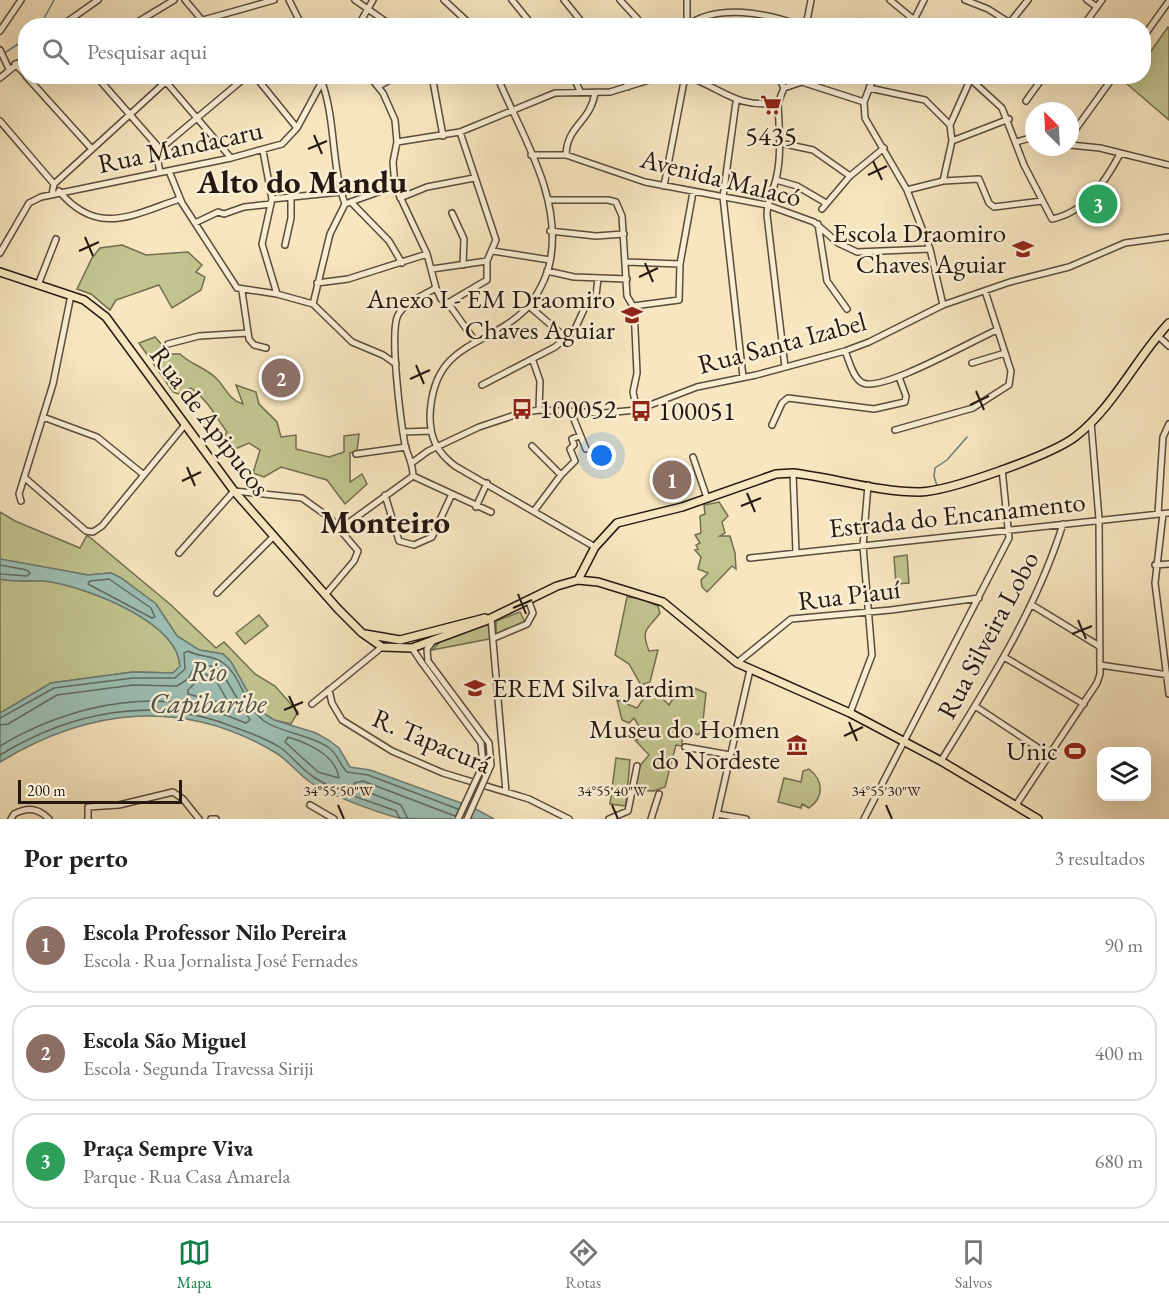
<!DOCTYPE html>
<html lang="pt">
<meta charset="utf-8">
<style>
body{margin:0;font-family:"EB Garamond",serif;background:#f6f6f6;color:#222}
.controls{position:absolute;right:18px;bottom:18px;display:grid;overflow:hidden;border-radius:12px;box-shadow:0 6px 24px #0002}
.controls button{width:54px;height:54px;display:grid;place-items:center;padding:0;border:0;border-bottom:2px solid #e0e0e0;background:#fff;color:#222;font:30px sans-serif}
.compass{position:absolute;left:1025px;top:102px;width:54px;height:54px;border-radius:50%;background:#fff;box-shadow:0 6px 24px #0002;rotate:336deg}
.scale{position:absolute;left:18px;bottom:15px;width:164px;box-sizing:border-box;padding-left:6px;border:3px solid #241811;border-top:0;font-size:16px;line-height:21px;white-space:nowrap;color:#241811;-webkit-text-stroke:4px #faefd5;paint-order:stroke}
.you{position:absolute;left:602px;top:456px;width:21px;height:21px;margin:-15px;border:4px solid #fff;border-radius:50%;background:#1a73e8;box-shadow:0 0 0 9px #1a73e833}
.badge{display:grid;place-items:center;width:39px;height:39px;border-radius:50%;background:#0b8043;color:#fff;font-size:20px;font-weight:700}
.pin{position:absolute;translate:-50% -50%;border:3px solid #fff;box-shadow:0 2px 6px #0006}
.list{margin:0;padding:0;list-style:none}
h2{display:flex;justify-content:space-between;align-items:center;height:78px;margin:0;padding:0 24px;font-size:26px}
h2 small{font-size:20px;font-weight:400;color:#767676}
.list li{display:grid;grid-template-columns:39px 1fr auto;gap:18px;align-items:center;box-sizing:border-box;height:96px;margin:0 12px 12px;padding:0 12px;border:2px solid #e0e0e0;border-radius:24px}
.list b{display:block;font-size:22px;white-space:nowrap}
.list p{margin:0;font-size:20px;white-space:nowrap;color:#767676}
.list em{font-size:20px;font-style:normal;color:#767676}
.icon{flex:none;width:33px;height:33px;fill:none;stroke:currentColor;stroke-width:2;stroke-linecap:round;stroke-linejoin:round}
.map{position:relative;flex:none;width:1169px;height:819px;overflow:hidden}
.search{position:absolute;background:#fff;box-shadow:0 6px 24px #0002;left:18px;right:18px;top:18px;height:66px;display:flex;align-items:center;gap:15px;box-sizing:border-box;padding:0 21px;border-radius:24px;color:#767676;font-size:22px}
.sheet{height:402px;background:#fff}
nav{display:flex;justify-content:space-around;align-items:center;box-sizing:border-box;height:84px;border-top:2px solid #e0e0e0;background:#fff;font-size:16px;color:#767676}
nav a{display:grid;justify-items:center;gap:3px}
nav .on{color:#0b8043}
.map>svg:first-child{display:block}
.green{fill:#c1c48f;stroke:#726e50;stroke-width:1.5}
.water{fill:#9dbfb4;stroke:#6d7c73;stroke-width:1.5}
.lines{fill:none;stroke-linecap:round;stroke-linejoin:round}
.shore{stroke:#606c62;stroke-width:1.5}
.stream{stroke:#6d7c73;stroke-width:1.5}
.minor-casing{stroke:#594c3c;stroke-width:8}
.major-casing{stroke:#241811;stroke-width:10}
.minor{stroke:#faefd5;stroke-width:5}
.major{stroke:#f7e6bf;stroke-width:7}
.minor-bridge-casing{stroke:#594c3c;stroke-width:8;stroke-linecap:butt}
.minor-bridge{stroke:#faefd5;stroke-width:5}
.ticks{fill:none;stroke:#241811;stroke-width:2}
.labels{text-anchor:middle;stroke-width:5;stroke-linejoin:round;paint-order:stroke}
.poi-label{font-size:27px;fill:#241811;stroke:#faefd5;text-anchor:end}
.street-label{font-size:27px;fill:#241811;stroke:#faefd5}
.water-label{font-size:28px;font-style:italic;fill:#4e524a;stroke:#faefd5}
.district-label{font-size:33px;font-weight:bold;fill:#241811;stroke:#faefd5}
.ticks-label{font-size:15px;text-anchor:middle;fill:#241811;stroke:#faefd5;stroke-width:5;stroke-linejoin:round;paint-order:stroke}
</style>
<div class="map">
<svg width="1169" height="819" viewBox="0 0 1169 819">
<rect width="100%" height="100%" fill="#f7e6bf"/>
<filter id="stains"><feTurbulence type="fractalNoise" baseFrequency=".00333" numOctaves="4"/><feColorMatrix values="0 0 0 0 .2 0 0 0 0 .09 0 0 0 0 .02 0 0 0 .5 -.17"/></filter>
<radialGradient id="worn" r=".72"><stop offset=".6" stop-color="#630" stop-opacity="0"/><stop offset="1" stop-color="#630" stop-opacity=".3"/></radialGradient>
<path class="green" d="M1168,27L1169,28V120L1127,84L1132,77L1144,76V61Z
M122,245L146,255L188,252L202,265L196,272L205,277L201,290L172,308L159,285L116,300L110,310L91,294L77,289L92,258L100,248Z
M155,337L170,354H180C190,364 206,368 216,378C226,388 229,400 243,404L236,385L256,392L259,404L277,422L281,437L296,435V449L329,457L344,452V436L359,434L357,451L350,453V482L362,474L367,484L345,504L327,480L281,467L264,477L253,473L260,450L249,443L235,449L224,436L227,432C213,413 210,403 191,388L178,394L173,392L139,343Z
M719,502L728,516L722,522L725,533L720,536H730L735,553L736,569L732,566L707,592L702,587L701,580L708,573L698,569L701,557L695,550L698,549L696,545L700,543L695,535L701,533L700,516L705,514L704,505Z
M0,512L15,521L80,548L87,535L171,605L216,648L224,642L255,674L275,686L298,712L291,724L274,720L266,715L249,694L231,662L223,654L199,650L177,636L156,604L121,578L111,573L88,575L0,559Z
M907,555L909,583L896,584L894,557Z
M0,579C17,583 34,579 51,582C88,588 179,622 180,667L173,673L133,672L51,683L0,713Z
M627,597L639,598L658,606L660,613C648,630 640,628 649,651L658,650L650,682L641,685L629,664L615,655Z
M520,612L526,624L496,635V621Z
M259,615L268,626L245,644L236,633Z
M484,624L489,626L491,636L489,639L432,650L443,639Z
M694,688L706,693L702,730L698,735L682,728V746L676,745L665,787L654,791L633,790L639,767L649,755L635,740L641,739L642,731L634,718L629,723L622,720L617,700L637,708L649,691H655L669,705L672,700L684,693L692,697Z
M616,758L630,760L626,806L610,804Z
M809,769C824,781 824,797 809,808L802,804L801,808L778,802L784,778L801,782L803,771Z"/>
<path class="water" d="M0,559L88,575L111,573L121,578L156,604L177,636L199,650L223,654L231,662L249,694L266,715L274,720L316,733L330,741L339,748L350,767L370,770L472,807L494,819C471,819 419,819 399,818C378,813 327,794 310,782C298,774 288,760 276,753C184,697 89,708 0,762V713L51,683L133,672L173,673L180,666C178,622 88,588 51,582C34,579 17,583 0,579Z"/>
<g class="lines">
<path class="shore" d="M0,565L27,570L30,573L27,576L0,574
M109,579L151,608L155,617L152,618L88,584L90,581Z
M204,674L214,677L227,700L226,704L188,694V690Z
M0,718L54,688L133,678H175L185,669L184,653L188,651C198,657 213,655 222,662C242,676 244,706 264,721C282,733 308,734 328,747C338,754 339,764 347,772L368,775L458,809
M0,725L8,724L57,695L133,685L177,686L188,679L196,664L216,667L221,671L250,720L246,723C227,716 210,708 190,704C125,693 55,713 0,746
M288,737C310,744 335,755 339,778L318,772L285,742Z
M0,755C71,712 152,695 231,726C248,732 266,738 281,748C293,757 302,770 315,778C339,793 370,801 396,811L400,819
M408,819L401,805L355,787L354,783L363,781L455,816"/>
<path class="stream" d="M40,26L54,0
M6,52L26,39
M937,486L934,476L935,468L947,460L967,437"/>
<defs>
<path id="minor" d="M185,0L207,26
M289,0L302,26
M355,0L392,26
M444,0L472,26
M512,0L533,26
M564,0L585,26
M620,0L644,26
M890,0L913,19
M965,0L988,9L1010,23
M1087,0L1097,7
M203,20L274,0
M687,24V0
M1008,25L1028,0
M61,26L98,0
M131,26L174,0
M358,26L373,0
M686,26C718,3 767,13 801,26
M806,26L811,0
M911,26L924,0
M1083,26L1102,0
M0,31L21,0
M1144,36L1169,1
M0,50L9,69
M15,64L26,75
M26,76L91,148
M96,76L160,149L157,157L160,172
M161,76L231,158
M255,76L297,128
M369,76L383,93L395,120L397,142L393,162L395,186L427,254L436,288L441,299L448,303L475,341
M432,76L443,136
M497,76C521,135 563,196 550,262C547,277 536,299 525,310C485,349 433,341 430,416C430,439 437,452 455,466L595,547
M573,76L580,91
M624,76L628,87
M686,76C724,89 734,108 778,103L784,88L802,82L864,102
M778,76L784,88
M874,76L864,102L865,118L907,190L930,249L943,305
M967,76L1002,108L1024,165L1052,219C1086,212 1105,182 1120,154
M0,78L26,57
M322,82C336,122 331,165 345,204
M379,86L396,76
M869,88L925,100L950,125
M1026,101L1044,76
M736,102L723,197L743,377
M778,103C779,128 782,155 776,179C773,192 767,202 767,215L785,367
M0,121L54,184
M1070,137L1114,76
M952,141L1009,119
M397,142L460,132L555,93L610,92L662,76
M1016,142L1034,137
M780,143L813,150L850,176
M1070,145L1100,148L1169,165
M160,149L247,76
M263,151L272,199L262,244L277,294
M531,155H566L645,182L767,205L814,222L838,243L857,252L930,249
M566,155C567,125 590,123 595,93
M169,171L182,203L237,288L277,294L313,304L352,342L383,355L396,364
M776,180L797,186L826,203
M943,181L952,141L950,125L971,78
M664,186L685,76
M907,190L943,181L979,179L989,203L994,207L1042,201
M59,191C98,238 134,214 180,199
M52,194L54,184L172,76
M400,198L427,187L474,178
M272,199L341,192
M550,200H608L616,202L622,216L627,296L634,308L637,373L633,392L637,410
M351,202L389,241L402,263
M822,209L850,176L884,148
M452,213L464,239L463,265
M195,223L218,212L224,214L244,207L271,204
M818,224L827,281L847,309
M550,231L596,236L624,234
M285,245L291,218V197
M493,251L550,260
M0,253L29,203L41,197L231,158L282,144L297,128L325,76
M626,262L680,264
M432,269L487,261
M547,271L574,277L627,279
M317,283L348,279L427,254
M38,285L56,239
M242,291L249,339L254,345L266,348
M448,303L487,280V261L496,240L460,132
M313,304L330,234L345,204L395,186
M529,306L566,338
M633,306L679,300L680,264L693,192
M1158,336L1169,346
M168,344L199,336L248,333
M845,351C849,360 853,379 863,383C883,392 973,340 997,330
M533,361L540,381L539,410
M972,363L1005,353
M482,385L555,347L574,331L586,305L596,295L598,279
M571,412L586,449
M43,417L97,437L144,475
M772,425L782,403L788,398L874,409L905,402L906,396L899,377
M895,430L973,408L1009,385L1011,371L985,291
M403,432L431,431
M532,446L561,475
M356,454L406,447
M693,457L707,498
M413,462L428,451L479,427L521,413L539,410L604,413L637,410L697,387L756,375L845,351L869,342L943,305L1010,282L1069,267L1125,243L1169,237
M793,473L796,552
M413,476C413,463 408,457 405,445C401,423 389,332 398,315C404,303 424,295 436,288
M413,476L491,512
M25,478L86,531L93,532L102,526L184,426
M385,495L399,541L414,545L432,537L452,494
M21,501L19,494L53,384L71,295
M476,507L487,483
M534,511L561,475L575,461L570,449L574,445L572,439L579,436
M1158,514L1163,437L1169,424
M1163,514L1155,583L1169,694
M340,529L413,476
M179,553L234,491L302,498L330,518L358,551L354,561L326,594
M750,558L1169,513
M1155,565L1169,564
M217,593L274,536
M1032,605L1099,646
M491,618L506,792
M494,638L527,624L533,613L528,599
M412,648L422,663
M1004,657L1084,704
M428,661L427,649L433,641
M737,663L791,619L891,610L979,598
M1100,665L1169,675
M329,690L332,703L342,720L392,751L443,773L529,799L569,819
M312,704L382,647
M975,706L1049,755
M850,713L872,655L863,546L868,485
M685,747L730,755
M941,761C988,685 1036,610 1063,524
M310,805L334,819
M1016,805L1097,683L1100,674L1099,519L1091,422
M717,814L746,819
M11,819L14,814C28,807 38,808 49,819
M88,819V807L119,805L173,792L183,799L199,819
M211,819H216
M609,819L628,811L637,766
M651,819L659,794
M716,819L750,670
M864,819L1009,538L1002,469"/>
<path id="major" d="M0,272L84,300L106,317L234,491L338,609L362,633L382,647L412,648L485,621L557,586L578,580L598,582L663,602L737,663L850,713L941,761L1038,819
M578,580L595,547L617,523L682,507L776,474L793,473C835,478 878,492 920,492C950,491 1051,455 1075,437C1114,407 1136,358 1169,323
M365,634L400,640L485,618"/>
</defs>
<use href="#minor" class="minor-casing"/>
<use href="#major" class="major-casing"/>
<use href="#minor" class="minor"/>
<use href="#major" class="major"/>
<defs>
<path id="minor-bridge" d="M428,661L489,743L491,765L467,819
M422,663L481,743L483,765L458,819"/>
</defs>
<use href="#minor-bridge" class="minor-bridge-casing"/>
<use href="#minor-bridge" class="minor-bridge"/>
</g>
<path class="ticks" d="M314,135L322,154M308,149L327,141M873,161L882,180M868,175L887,166M85,237L93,256M79,251L99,242M645,263L653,282M639,277L658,268M416,365L424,384M410,379L430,370M976,391L984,410M970,405L989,396M187,467L195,486M182,481L201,472M747,493L755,512M741,506L761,498M518,594L526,614M513,608L532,600M1078,620L1086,639M1072,634L1092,626M289,696L298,715M284,710L303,702M849,722L857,741M844,736L863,727M338,805L344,819M612,805L618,819M886,805L892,819"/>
<defs>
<symbol id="supermarket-bare" viewBox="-9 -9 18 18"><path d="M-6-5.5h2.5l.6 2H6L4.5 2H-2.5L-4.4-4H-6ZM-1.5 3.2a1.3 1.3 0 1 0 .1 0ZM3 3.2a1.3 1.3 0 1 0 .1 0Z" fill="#8f2418" stroke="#faefd5" stroke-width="2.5" paint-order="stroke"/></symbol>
<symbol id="school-bare" viewBox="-9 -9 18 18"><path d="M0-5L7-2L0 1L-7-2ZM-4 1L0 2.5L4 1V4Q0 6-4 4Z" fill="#8f2418" stroke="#faefd5" stroke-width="2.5" paint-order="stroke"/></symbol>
<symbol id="bus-bare" viewBox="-9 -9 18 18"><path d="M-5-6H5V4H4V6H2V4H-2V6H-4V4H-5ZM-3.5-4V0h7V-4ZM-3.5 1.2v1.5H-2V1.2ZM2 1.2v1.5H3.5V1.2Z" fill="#8f2418" stroke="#faefd5" stroke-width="2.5" paint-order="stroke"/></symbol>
<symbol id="museum-bare" viewBox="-9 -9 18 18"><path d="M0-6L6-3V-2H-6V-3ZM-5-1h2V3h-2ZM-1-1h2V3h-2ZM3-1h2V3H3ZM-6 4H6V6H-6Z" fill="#8f2418" stroke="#faefd5" stroke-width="2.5" paint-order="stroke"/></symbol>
<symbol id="stadium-bare" viewBox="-9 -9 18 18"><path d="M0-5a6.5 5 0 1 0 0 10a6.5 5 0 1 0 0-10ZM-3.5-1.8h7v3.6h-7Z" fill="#8f2418" stroke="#faefd5" stroke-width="2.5" paint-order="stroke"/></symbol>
</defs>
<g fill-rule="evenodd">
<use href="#supermarket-bare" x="756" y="90" width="30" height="30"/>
<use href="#school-bare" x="1008" y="234" width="30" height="30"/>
<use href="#school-bare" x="617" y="300" width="30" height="30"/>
<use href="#bus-bare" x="507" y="394" width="30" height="30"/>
<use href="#bus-bare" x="626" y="396" width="30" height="30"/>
<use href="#school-bare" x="460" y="673" width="30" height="30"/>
<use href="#museum-bare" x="782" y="730" width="30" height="30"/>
<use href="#stadium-bare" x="1060" y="736" width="30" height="30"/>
</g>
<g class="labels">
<g class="poi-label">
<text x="771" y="145" text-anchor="middle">5435</text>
<text x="1006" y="242">Escola Draomiro<tspan x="1006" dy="31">Chaves Aguiar</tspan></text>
<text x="615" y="308">Anexo I - EM Draomiro<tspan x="615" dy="31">Chaves Aguiar</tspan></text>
<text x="539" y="418" text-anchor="start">100052</text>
<text x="658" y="420" text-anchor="start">100051</text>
<text x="492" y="697" text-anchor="start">EREM Silva Jardim</text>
<text x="780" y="738">Museu do Homen<tspan x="780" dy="31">do Nordeste</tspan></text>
<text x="1058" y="760">Unic</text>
</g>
<g class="street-label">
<text transform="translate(180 147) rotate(-12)" y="9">Rua Mandacaru</text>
<text transform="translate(721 178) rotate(14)" y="9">Avenida Malacó</text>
<text transform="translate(782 343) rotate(-15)" y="9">Rua Santa Izabel</text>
<text transform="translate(210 421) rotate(53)" y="9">Rua de Apipucos</text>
<text transform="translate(957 515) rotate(-6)" y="9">Estrada do Encanamento</text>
<text transform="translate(849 595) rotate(-7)" y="9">Rua Piauí</text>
<text transform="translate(988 635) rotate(-62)" y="9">Rua Silveira Lobo</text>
<text transform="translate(432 741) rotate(23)" y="9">R. Tapacurá</text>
</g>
<g class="water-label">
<text x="208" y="681">Rio<tspan x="208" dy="32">Capibaribe</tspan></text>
</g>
<g class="district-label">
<text x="302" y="193">Alto do Mandu</text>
<text x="385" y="533">Monteiro</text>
</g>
</g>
<g class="ticks-label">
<text x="338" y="796">34°55'50"W</text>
<text x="612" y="796">34°55'40"W</text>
<text x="886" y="796">34°55'30"W</text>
</g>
<rect width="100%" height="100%" filter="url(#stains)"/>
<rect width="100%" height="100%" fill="url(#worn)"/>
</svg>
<div class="controls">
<button><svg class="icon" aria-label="layers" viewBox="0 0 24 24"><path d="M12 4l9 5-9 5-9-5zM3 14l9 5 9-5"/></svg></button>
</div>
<svg class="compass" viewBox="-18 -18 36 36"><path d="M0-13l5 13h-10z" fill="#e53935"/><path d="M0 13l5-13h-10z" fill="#767676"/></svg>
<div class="scale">200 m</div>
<div class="you"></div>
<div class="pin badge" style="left:672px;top:480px;background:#8d6e63">1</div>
<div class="pin badge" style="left:281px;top:378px;background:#8d6e63">2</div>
<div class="pin badge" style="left:1098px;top:204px;background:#2e9e5b">3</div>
<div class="search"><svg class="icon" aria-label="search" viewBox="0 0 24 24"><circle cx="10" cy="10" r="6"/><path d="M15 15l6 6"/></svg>Pesquisar aqui</div>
</div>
<section class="sheet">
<h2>Por perto<small>3 resultados</small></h2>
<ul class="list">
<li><span class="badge" style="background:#8d6e63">1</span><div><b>Escola Professor Nilo Pereira</b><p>Escola · Rua Jornalista José Fernades</p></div><em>90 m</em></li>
<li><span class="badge" style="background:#8d6e63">2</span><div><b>Escola São Miguel</b><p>Escola · Segunda Travessa Siriji</p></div><em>400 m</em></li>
<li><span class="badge" style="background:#2e9e5b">3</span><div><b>Praça Sempre Viva</b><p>Parque · Rua Casa Amarela</p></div><em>680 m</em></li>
</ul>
</section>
<nav>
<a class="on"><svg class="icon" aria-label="map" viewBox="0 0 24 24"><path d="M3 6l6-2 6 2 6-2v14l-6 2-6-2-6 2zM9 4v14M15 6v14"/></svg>Mapa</a>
<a><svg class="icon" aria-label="directions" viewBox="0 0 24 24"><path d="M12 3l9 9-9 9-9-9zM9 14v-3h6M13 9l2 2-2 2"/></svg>Rotas</a>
<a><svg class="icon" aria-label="saved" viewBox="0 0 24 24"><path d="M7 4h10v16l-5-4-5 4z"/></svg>Salvos</a>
</nav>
